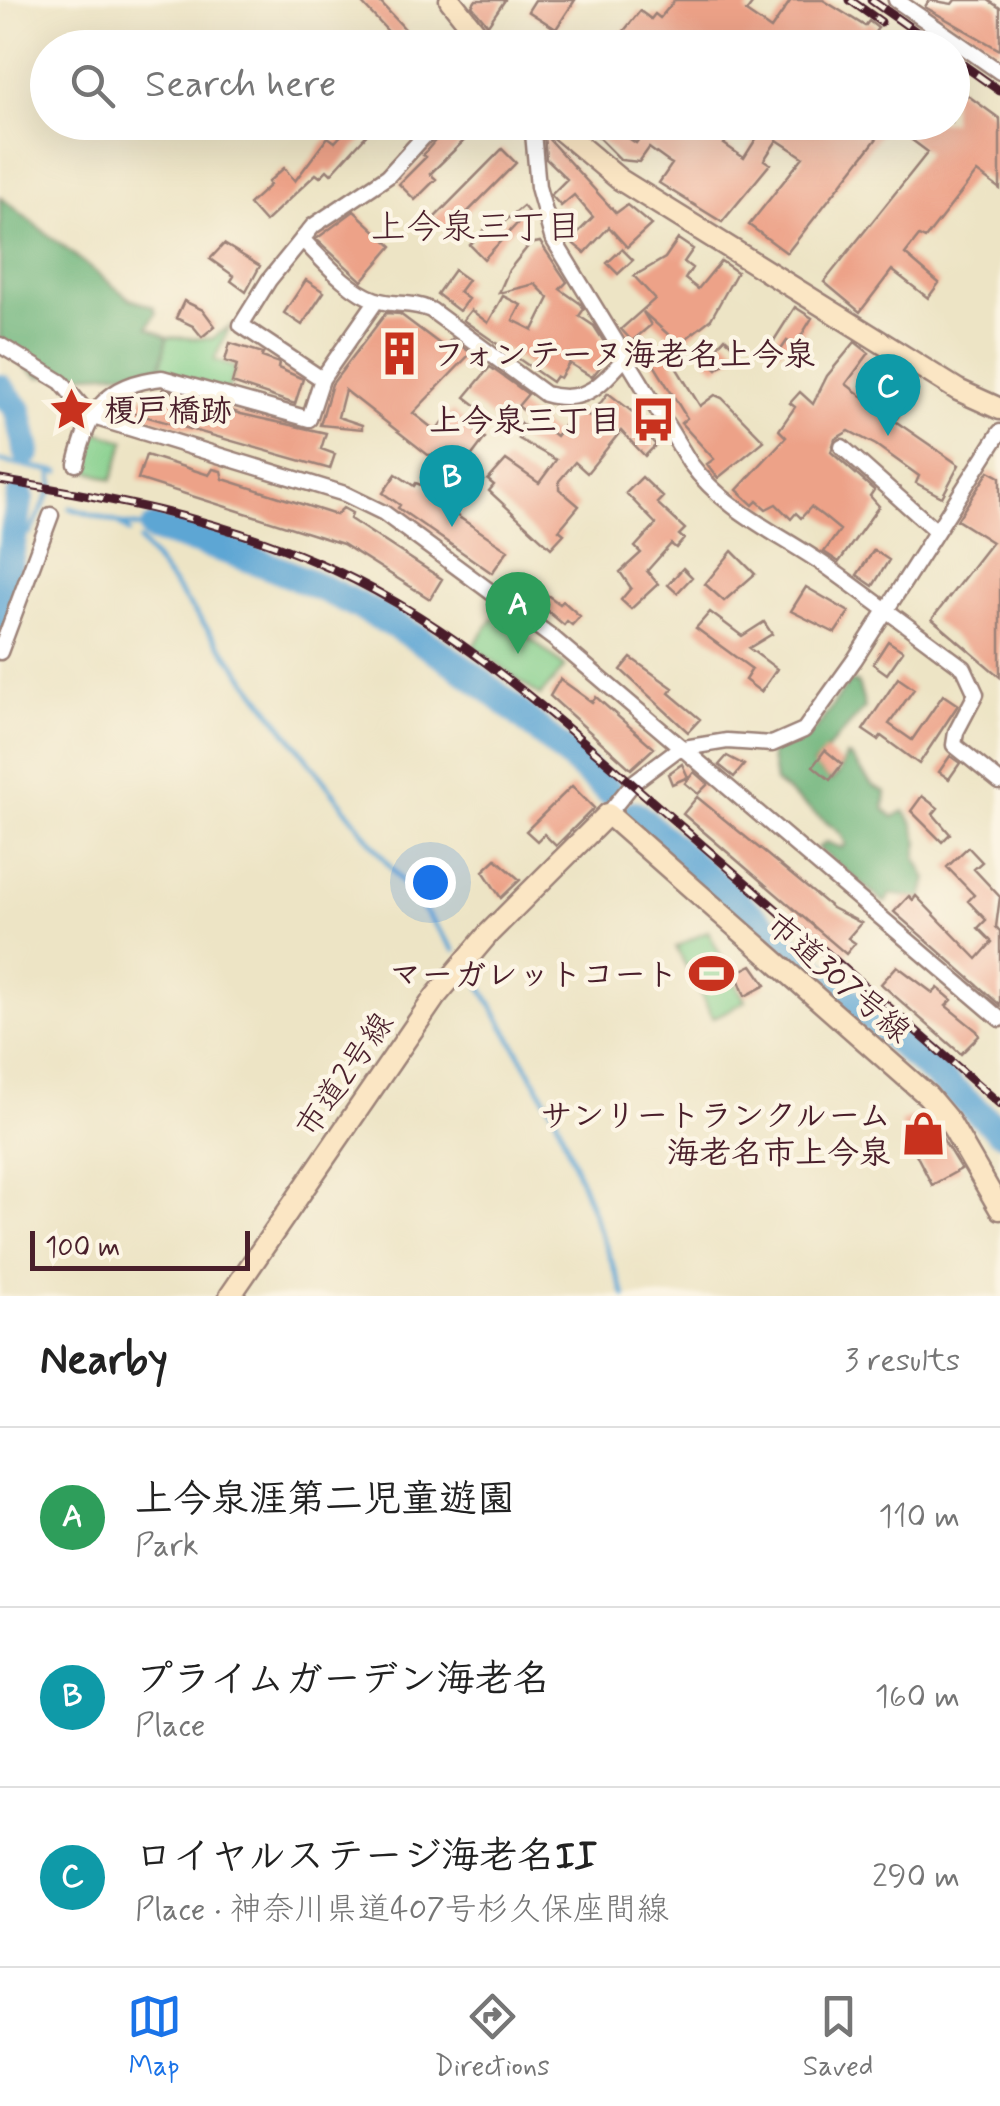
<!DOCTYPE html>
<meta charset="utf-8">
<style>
body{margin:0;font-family:Mynerve,"Klee One",sans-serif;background:#f2f2f2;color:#222}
.scale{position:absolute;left:30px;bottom:25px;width:220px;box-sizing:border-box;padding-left:10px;border:5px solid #4a1f2b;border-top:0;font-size:28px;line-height:35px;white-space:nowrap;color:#4a1f2b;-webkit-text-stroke:8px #fcf5e5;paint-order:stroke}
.you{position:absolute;left:430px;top:882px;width:35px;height:35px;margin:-25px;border:8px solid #fff;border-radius:50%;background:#1a73e8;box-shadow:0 0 0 15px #1a73e833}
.badge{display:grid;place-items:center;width:65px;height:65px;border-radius:50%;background:#1a73e8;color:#fff;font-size:32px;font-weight:700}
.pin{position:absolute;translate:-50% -82px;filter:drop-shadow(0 2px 5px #0008)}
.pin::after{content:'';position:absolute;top:52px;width:35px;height:30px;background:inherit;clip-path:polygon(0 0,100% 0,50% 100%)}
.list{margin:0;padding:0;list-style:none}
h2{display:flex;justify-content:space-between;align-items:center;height:130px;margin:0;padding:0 40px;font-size:42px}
h2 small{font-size:32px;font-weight:400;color:#767676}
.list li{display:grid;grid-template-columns:65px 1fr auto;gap:30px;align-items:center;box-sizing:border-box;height:180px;padding:0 40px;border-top:2px solid #e0e0e0}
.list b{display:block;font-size:38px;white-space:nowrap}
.list p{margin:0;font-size:32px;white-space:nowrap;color:#767676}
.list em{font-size:32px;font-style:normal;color:#767676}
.icon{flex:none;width:55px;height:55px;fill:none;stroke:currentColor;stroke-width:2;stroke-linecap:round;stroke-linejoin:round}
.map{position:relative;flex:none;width:1000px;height:1296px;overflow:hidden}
.search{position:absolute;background:#fff;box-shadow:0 10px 40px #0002;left:30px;right:30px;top:30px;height:110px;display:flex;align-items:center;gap:25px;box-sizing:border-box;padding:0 35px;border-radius:55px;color:#767676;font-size:38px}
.sheet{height:670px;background:#fff}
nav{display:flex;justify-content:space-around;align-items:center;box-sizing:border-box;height:140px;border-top:2px solid #e0e0e0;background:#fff;font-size:28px;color:#767676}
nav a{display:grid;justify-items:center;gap:5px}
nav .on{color:#1a73e8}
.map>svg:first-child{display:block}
.green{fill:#84cf8c;stroke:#67775c;stroke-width:2.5}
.forest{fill:#6bb278;stroke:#5a6852;stroke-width:2.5}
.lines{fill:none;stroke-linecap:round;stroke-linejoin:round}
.stream{stroke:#5da6d4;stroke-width:5}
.river{stroke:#5da6d4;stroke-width:28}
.building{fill:#eda288}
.street-casing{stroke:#9c8278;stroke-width:19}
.secondary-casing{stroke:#9c8278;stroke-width:25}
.street{stroke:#fff;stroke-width:14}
.secondary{stroke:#fbe6c4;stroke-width:20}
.rail-casing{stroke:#4a1f2b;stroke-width:9}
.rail{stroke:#fcf5e5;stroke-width:5;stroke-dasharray:15;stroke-linecap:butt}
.labels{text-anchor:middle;stroke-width:9;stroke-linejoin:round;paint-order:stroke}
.poi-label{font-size:32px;font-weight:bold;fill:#4a1f2b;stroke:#fcf5e5;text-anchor:end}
.street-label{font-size:32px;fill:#4a1f2b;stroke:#fcf5e5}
.neighbourhood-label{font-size:35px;fill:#4a1f2b;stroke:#fcf5e5}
</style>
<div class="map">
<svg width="1000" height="1296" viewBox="0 0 1000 1296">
<rect width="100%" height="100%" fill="#fcf5e5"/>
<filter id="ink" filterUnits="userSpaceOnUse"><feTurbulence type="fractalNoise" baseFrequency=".01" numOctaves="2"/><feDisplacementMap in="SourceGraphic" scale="20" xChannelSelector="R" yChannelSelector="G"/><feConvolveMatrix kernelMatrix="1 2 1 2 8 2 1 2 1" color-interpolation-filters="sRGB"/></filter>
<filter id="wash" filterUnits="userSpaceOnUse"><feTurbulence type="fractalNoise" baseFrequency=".0048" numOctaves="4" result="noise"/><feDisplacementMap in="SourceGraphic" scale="40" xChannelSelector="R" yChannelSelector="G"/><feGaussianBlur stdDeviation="2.25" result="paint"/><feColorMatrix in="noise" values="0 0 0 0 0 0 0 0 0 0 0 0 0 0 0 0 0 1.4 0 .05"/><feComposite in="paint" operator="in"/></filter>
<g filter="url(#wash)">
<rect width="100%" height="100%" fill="#ede4c5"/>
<path class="green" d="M230,326L214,360L236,368L228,391L160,370L167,337L212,339Z
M93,431L125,441L112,480L78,467Z
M498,612L565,667L540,696L473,646Z
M708,931L745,1001L713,1018L676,947Z"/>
<path class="forest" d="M0,197L130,299L154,307L156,313L148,327L167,337L160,370L39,377L0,348Z
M849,682L858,683L865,708L813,765L831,781L840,772L846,756L851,757L872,785L886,792L884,809L893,817L904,811L913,823L919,843L916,858L927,879L922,899L891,894L885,903L818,848L826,842L842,848L846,844L840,833L775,782L770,750L802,740L817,728Z"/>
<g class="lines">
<path class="stream" d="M0,461L59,472
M70,508L119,523L129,532
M121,524L154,529
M14,531L30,533L53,486L52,471
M140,541L454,950
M472,971L556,1117L625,1296"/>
<path class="river" d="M0,388L18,410L27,452
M154,529C261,557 368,602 459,666C512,704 561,750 611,793
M0,617L20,497
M635,814L1000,1131"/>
</g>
<g id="blocks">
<path class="building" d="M359,0H378L405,29L395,39Z
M476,0H505L488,25L472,6Z
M535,0H575L556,29L528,11Z
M675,0H755L746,12L771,29L791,0H823L865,26L869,21L878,28L864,48H837L818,35L809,48H632L619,37L640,11L651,19L655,14L660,18Z
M929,0L952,4L955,0H988L1000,8V50L925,7Z
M952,84L1000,119V189L977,172L925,239L919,236L905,254L939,283L928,298L892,270L860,312L824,282L928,152L889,123L787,253L749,225L803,157L777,140L764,160L770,164L722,222L659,183L672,164L667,161L649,148L639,162L621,160L590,129L595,122H604L636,143L648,126L666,138L677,122H726L735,129L724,144L744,158L761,131L749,122H952Z
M353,122H365L372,129L331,174L327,170L320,177L316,174L265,222L249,204L270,185L268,182L284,168L295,181L328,137L335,142Z
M451,122H483L430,174L436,179L415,200L399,184L426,157L423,155Z
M544,134L616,213L627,205L651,225L627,247L609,227L585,253L570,241L593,217L574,195L561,206L551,195L567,179L546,159Z
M502,149L516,163L448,232L434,218Z
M523,206L528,212L484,259L470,245L492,222L498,227Z
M354,211L392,246L362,281L316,239Z
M678,239L693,249L684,262L692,268L685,279L698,289L721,261L737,272L711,319L679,344L643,312L651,325L632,341L621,329L655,299L634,276L665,258Z
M540,242L567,282L560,289L581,304L584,309L579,316L594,326L611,353L592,377L569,363L560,378L556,376L552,382L463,320L471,310L488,323L503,296L521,305L513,320L533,330L549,298L535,284L499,293L509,270L530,244Z
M224,244L260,266L246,292L231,281L234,276L210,259Z
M622,249L633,260L618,274L607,263Z
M454,270L468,280L459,292L468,299L459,311L437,294Z
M306,280L324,292L302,325L284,313Z
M184,301L203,310L215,326L202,337L193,326L176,318Z
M795,307L812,318L795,346L787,341L780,351L771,345Z
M386,313L400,314L444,347L452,339L471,353L413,413L436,431L452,411L485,438L470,458L479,467L470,477L436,454L428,455L345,390L338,417L362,425V429L320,425L332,384Z
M725,338L739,351L717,369L706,359Z
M855,342L869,353L846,384L882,412L904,381L916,389L895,421L959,465L942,497L916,483L919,476L876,445L849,431L835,439L831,452L874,490L870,496L879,506L839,562L824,552L840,530L823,516L811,507L801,518L796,513L791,519L776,504L766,509L757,501L753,505L737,490L786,437L779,430L795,407L790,403L800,392L813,404L827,376Z
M230,343L263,353L262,357L279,363L278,368L303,379L295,404L232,383L237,365L225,361Z
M666,351L700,406L715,395L722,398L764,441L718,478L707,464L714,459L681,423L687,418L651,360Z
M490,367L528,394L518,406L556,436L577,409L590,417L608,393L639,417L635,423L656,445L645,456L621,431L587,473L575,462L559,481V489L579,506L559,530L564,534L551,548L489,491L494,485L488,480L506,460L539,483L556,460L519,439L527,429L510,414L499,423L465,397Z
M163,389L241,414L326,433L321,449L335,454L330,469L123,410L127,398L135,395L159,402Z
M146,455L209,475L213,469L221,471L223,479L336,515L343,508L352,513L350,519L442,579L430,599L343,544L138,479Z
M989,471L1000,477V677L932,619L992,542L957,520Z
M396,474L414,486L416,483L426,487L438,503L508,550L492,573L398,508L400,505L383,493Z
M642,477L663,497L657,503L685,529L679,535L684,539L676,548L671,544L647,571L658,584L631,609L621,600L631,588L620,572L641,553L635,547L656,524L626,493Z
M874,550L889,560L873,586L857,575Z
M732,551L755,574L724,601L705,584Z
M683,568L692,577L677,593L668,585Z
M523,578L560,604L563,601L580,616L572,625L567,621L564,625L544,608L526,603L512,592Z
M806,587L849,612L835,633L791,611Z
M710,612L742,636L764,622L772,634L749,648L777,669L761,692L745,680L752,669L696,628Z
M888,641L903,651L887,674L873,664Z
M631,658L673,688L669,693L700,719L688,732L621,670Z
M898,678L914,689L889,724L912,740L943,695L958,705L919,764L881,736L878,740L863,730Z
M560,679L592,702L596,697L654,748L631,769L550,696Z
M825,750L842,764L830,780L813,766Z
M727,756L744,765L734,777L719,765Z
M950,756L960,763L949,779L939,772Z
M682,764L688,777L672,784L668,774Z
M694,772L708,784L698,794L685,783Z
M572,786L594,808L556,846L544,834L537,841L526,831Z
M922,796L938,808L933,814L950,834L942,842L911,811Z
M697,797L832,908L861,923L848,938L855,943L846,954L683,814Z
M968,847L982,862L974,869L1000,897L996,927L1000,931V1005L894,912L909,896L913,900L916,896L977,959L992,942L978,928L986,920L968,901L974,895L947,867Z
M496,859L520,880L501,898L483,871Z
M752,965L766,985L745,996L736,973Z
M897,966L933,993L938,988L952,1000L946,1006L977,1031L979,1036L961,1054L881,984Z
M912,1117L920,1133L934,1125L961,1169L932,1185L900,1123Z"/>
</g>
</g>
<g filter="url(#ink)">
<use href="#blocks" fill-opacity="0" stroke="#9c8278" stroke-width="2.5"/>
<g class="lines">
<defs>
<path id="street" d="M896,0L1000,72
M532,122L538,187L552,237L690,463C725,511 778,533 826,566C872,599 918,634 964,668L976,694L956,732L954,745L1000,782
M302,239C322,259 348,291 376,300C394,306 412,301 431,310L545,394C585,405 600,385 625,358
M0,345L61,382L90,416
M322,379L241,325L269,280L313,226L388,176L437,122
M90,416L345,494L384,513L553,638L1000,1019
M842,447L935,530
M76,464C89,412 104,384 162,378L309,419L322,379L377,300
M0,652L51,515
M608,814L634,782L678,749L727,741L772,744L804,730L855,659L1000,432"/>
<path id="secondary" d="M450,0L488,48
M551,122L619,179L958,390L1000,409
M230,1296L435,997L489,933L608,814L928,1096L949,1121L1000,1209"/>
</defs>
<use href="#street" class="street-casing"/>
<use href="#secondary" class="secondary-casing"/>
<use href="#street" class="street"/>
<use href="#secondary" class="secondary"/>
<defs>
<path id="rail" d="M850,0L881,22
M871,0L939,48
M952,57L1000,91
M0,480C109,498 212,517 314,561C451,619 558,720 669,816C779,912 890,1008 1000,1104"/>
</defs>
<use href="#rail" class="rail-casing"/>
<use href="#rail" class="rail"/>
</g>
</g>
<defs>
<symbol id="building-bare" viewBox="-9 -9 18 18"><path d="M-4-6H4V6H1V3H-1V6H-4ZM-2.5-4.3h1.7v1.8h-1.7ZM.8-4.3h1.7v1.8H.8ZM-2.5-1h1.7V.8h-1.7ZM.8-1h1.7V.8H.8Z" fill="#c8321e" stroke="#fcf5e5" stroke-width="2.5" paint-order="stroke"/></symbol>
<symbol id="sight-bare" viewBox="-9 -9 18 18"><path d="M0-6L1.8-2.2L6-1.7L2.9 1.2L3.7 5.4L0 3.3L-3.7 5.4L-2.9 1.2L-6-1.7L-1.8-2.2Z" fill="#c8321e" stroke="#fcf5e5" stroke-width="2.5" paint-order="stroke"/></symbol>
<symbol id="bus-bare" viewBox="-9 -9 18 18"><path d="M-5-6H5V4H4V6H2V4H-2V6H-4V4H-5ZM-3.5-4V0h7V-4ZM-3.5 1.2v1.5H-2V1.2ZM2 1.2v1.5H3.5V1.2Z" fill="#c8321e" stroke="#fcf5e5" stroke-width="2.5" paint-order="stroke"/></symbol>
<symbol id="stadium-bare" viewBox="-9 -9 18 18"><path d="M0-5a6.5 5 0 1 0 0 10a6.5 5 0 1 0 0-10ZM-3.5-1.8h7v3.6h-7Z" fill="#c8321e" stroke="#fcf5e5" stroke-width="2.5" paint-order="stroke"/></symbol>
<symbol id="shop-bare" viewBox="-9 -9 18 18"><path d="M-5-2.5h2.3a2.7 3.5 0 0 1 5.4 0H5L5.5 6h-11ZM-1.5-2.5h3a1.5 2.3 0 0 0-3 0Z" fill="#c8321e" stroke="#fcf5e5" stroke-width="2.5" paint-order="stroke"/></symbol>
</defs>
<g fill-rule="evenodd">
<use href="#building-bare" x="368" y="322" width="63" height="63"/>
<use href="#sight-bare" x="40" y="378" width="63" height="63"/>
<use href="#bus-bare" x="622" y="388" width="63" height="63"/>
<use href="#stadium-bare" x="680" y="942" width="63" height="63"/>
<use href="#shop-bare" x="892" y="1102" width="63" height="63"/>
</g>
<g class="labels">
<g class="poi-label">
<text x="433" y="365" text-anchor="start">フォンテーヌ海老名上今泉</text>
<text x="104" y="421" text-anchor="start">榎戸橋跡</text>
<text x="621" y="431">上今泉三丁目</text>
<text x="678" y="985">マーガレットコート</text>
<text x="891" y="1126">サンリートランクルーム<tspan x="891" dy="37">海老名市上今泉</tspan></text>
</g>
<g class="street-label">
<text transform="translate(839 977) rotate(41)" y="11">市道307号線</text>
<text transform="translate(344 1074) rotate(-55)" y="11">市道2号線</text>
</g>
<g class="neighbourhood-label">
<text x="476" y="238">上今泉三丁目</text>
</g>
</g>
</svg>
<div class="scale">100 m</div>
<div class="you"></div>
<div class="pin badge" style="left:518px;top:654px;background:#2e9e5b">A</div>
<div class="pin badge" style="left:452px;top:527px;background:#0f9aa8">B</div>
<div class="pin badge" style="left:888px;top:436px;background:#0f9aa8">C</div>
<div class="search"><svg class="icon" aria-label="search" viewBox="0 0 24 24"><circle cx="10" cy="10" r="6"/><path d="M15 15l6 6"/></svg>Search here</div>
</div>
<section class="sheet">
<h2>Nearby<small>3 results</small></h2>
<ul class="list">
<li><span class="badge" style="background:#2e9e5b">A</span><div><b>上今泉涯第二児童遊園</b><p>Park</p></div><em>110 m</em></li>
<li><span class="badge" style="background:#0f9aa8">B</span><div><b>プライムガーデン海老名</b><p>Place</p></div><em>160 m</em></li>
<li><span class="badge" style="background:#0f9aa8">C</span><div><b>ロイヤルステージ海老名II</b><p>Place · 神奈川県道407号杉久保座間線</p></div><em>290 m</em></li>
</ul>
</section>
<nav>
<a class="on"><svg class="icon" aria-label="map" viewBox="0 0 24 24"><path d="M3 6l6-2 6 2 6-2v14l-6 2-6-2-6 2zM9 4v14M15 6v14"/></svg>Map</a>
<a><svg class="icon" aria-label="directions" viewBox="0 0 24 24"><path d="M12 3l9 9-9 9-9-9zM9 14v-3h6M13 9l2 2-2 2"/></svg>Directions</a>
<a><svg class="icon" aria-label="saved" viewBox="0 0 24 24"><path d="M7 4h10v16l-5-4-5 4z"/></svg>Saved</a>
</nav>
